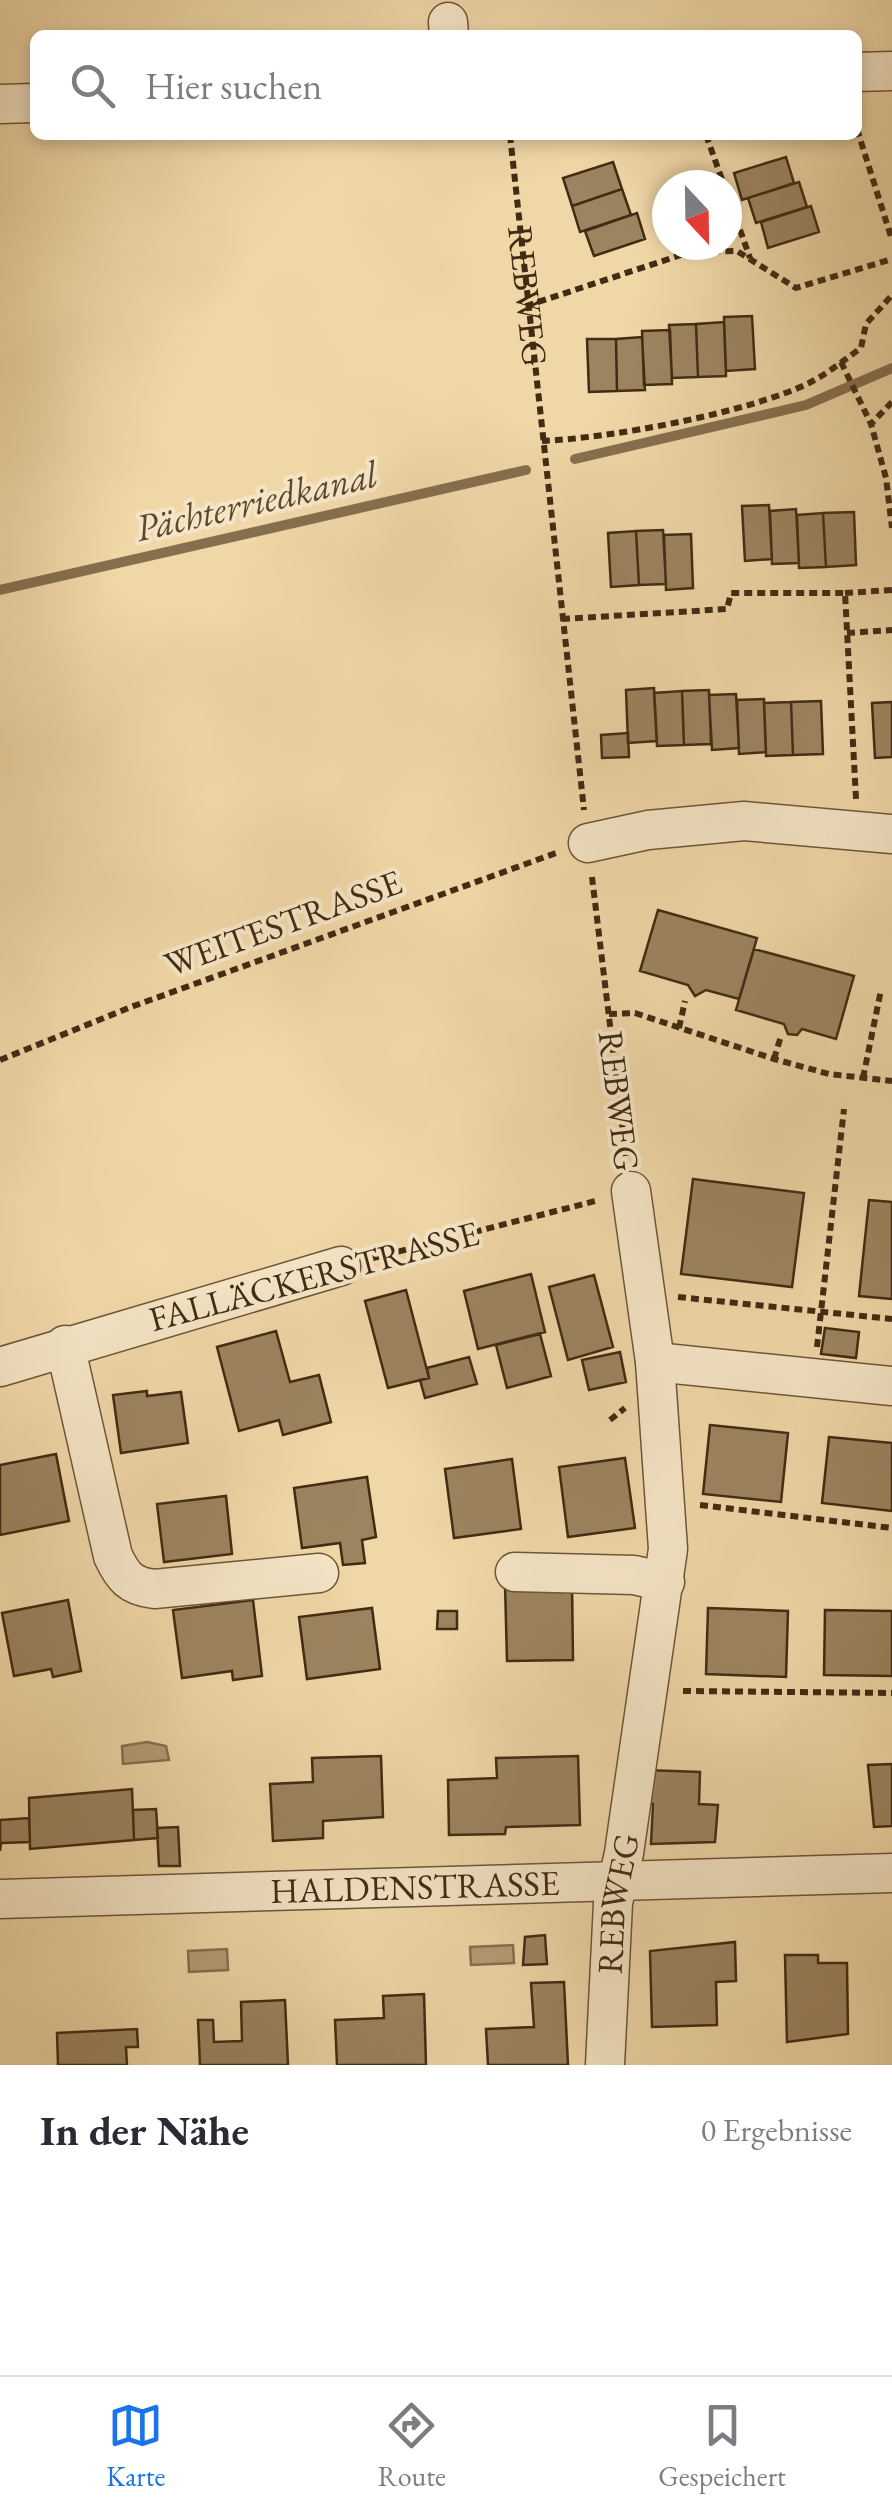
<!DOCTYPE html>
<html lang="de">
<meta charset="utf-8">
<style>
body{margin:0;font-family:"EB Garamond",serif;background:#f7f7f7;color:#2b2b33}
.compass{position:absolute;left:652px;top:170px;width:90px;height:90px;border-radius:50%;background:#fff;box-shadow:0 5px 15px #0003;rotate:158deg}
.list{margin:0;padding:0;list-style:none}
h2{display:flex;justify-content:space-between;align-items:center;height:130px;margin:0;padding:0 40px;font-size:42px}
h2 small{font-size:32px;font-weight:400;color:#7c7c81}
.icon{flex:none;width:55px;height:55px;fill:none;stroke:currentColor;stroke-width:2;stroke-linecap:round;stroke-linejoin:round}
.map{position:relative;flex:none;width:892px;height:2065px;overflow:hidden}
.search{position:absolute;background:#fff;box-shadow:0 5px 15px #0003;left:30px;right:30px;top:30px;height:110px;display:flex;align-items:center;gap:25px;box-sizing:border-box;padding:0 35px;border-radius:15px;color:#7c7c81;font-size:38px}
.sheet{height:310px;background:#fff}
nav{display:flex;justify-content:space-around;align-items:center;box-sizing:border-box;height:140px;border-top:2px solid #e1e1e2;background:#fff;font-size:28px;color:#7c7c81}
nav a{display:grid;justify-items:center;gap:5px}
nav .on{color:#1a73e8}
.map>svg:first-child{display:block}
.water{fill:#b49d75;stroke:#866f4e;stroke-width:2.5}
.lines{fill:none;stroke-linecap:round;stroke-linejoin:round}
.stream{stroke:#866f4e;stroke-width:10}
.building{fill:#9c8460;stroke:#412b13;stroke-width:2.5}
.minor-casing{stroke:#6d5638;stroke-width:41}
.path{stroke:#412b13;stroke-width:6;stroke-dasharray:8 5;stroke-linecap:butt}
.minor{stroke:#f5e5c6;stroke-width:38}
.labels{text-anchor:middle;stroke-width:8;stroke-linejoin:round;paint-order:stroke}
.street-label{font-size:35px;fill:#412b13;stroke:#f5e5c6}
.water-label{font-size:38px;font-style:italic;fill:#5e482c;stroke:#f5e5c6}
</style>
<div class="map">
<svg width="892" height="2065" viewBox="0 0 892 2065">
<rect width="100%" height="100%" fill="#f0d7a8"/>
<filter id="stains"><feTurbulence type="fractalNoise" baseFrequency=".002" numOctaves="4"/><feColorMatrix values="0 0 0 0 .2 0 0 0 0 .09 0 0 0 0 .02 0 0 0 .5 -.17"/></filter>
<radialGradient id="worn" r=".72"><stop offset=".6" stop-color="#630" stop-opacity="0"/><stop offset="1" stop-color="#630" stop-opacity=".3"/></radialGradient>
<path class="water" d="M147,1742L166,1746L169,1760L123,1764L122,1746Z
M513,1945L514,1963L471,1965L470,1947Z
M227,1949L228,1970L189,1972L188,1951Z"/>
<g class="lines">
<path class="stream" d="M575,459L806,405L892,368
M0,590L526,470"/>
</g>
<path class="building" d="M786,157L794,183L742,200L734,173Z
M613,162L622,189L572,206L563,178Z
M799,182L807,207L756,223L748,198Z
M622,189L631,215L580,232L572,206Z
M811,206L819,232L768,248L761,222Z
M637,213L645,239L594,256L585,231Z
M752,316L755,369L726,371L724,317Z
M724,322L726,376L698,377L696,324Z
M696,324L698,377L672,378L669,325Z
M670,330L672,384L644,385L642,331Z
M642,337L645,390L617,391L616,339Z
M587,339H616L617,391L589,392Z
M769,505L772,559L745,561L742,506Z
M796,509L799,563L772,564L770,511Z
M854,512L856,565L826,567L823,513Z
M823,513L826,567L799,568L797,515Z
M663,530L666,584L639,585L636,531Z
M636,531L639,585L611,587L608,533Z
M691,534L693,588L666,590L664,535Z
M654,688L657,741L628,743L626,690Z
M709,690L711,744L684,745L682,691Z
M682,691L684,745L657,746L654,693Z
M736,694L739,748L712,750L709,695Z
M764,699L766,752L739,754L737,700Z
M821,701L823,754L793,755L791,702Z
M791,702L793,755L766,756L764,703Z
M892,702V757L875,758L872,703Z
M628,733L629,757L602,758L601,735Z
M658,910L757,938L739,999L706,990L695,996L688,985L640,971Z
M754,949L854,976L836,1039L802,1029L797,1035L788,1034L784,1024L736,1010Z
M693,1179L804,1193L792,1287L681,1274Z
M869,1200L892,1202V1299L859,1296Z
M531,1274L545,1332L478,1349L464,1291Z
M594,1275L613,1347L568,1360L549,1287Z
M406,1290L429,1378L388,1388L365,1301Z
M825,1328L859,1332L856,1358L821,1354Z
M276,1331L290,1382L319,1375L331,1422L283,1435L279,1420L239,1431L217,1347Z
M540,1334L551,1376L507,1388L496,1345Z
M620,1352L626,1382L589,1390L582,1360Z
M469,1357L477,1384L425,1398L420,1380L429,1378L427,1368Z
M147,1391V1396L181,1392L188,1443L121,1453L113,1395Z
M710,1425L788,1433L781,1502L703,1494Z
M829,1437L892,1443V1511L822,1503Z
M56,1454L69,1521L0,1535V1465Z
M625,1458L635,1528L568,1537L559,1467Z
M512,1459L521,1529L454,1538L445,1469Z
M367,1477L376,1537L362,1540L365,1563L343,1565L340,1543L302,1548L294,1488Z
M226,1496L232,1554L164,1562L157,1504Z
M572,1583L573,1660L507,1661L505,1584Z
M68,1600L81,1671L53,1677L51,1669L14,1676L2,1613Z
M253,1600L262,1676L233,1680L232,1671L182,1678L173,1610Z
M372,1608L380,1669L307,1679L299,1617Z
M708,1608L788,1611L786,1677L706,1674Z
M825,1610L892,1611V1676L824,1675Z
M438,1611H457V1629H437Z
M381,1756L383,1817L323,1821V1838L273,1841L270,1784L313,1782L312,1758Z
M578,1756L580,1825L506,1827L505,1834L449,1835L448,1780L497,1778L496,1758Z
M892,1764V1826L874,1827L868,1765Z
M645,1770L700,1772L699,1804L718,1805L715,1842L651,1844L653,1804L643,1803Z
M132,1789L134,1840L30,1849L29,1798Z
M156,1809L158,1838L134,1840L133,1810Z
M29,1818L30,1842L1,1843L0,1851V1820Z
M178,1827L180,1866H159L157,1828Z
M545,1935L547,1964L523,1965L525,1937Z
M735,1942L736,1981L716,1982L717,2025L652,2027L650,1951Z
M785,1955H818V1963H847L848,2034L787,2042Z
M564,1982L568,2065H488L486,2029L534,2027L531,1983Z
M424,1994L426,2065H337L335,2020L384,2018L383,1996Z
M285,2000L288,2065H200L198,2020H213L214,2042L242,2041L241,2002Z
M137,2029L138,2047H126L127,2065H58L57,2033Z"/>
<g class="lines">
<defs>
<g id="minor">
<path d="M448,22L449,35"/>
<path d="M857,72L892,71"/>
<path d="M0,104L35,103"/>
<path d="M588,843L648,830L744,821L892,834"/>
<path d="M65,1345L113,1556C123,1577 130,1586 154,1589L319,1573"/>
<path d="M655,1362L892,1386"/>
<path d="M0,1367L341,1266"/>
<path d="M515,1572L634,1575L665,1582"/>
<path id="s2" d="M0,1899L892,1873"/>
<path id="s3" d="M605,2065L613,1903L624,1853L668,1549L655,1362L631,1191"/>
</g>
</defs>
<use href="#minor" class="minor-casing"/>
<g class="path">
<path d="M857,129L892,240"/>
<path id="s1" d="M510,135L584,810"/>
<path d="M706,135L724,185"/>
<path d="M727,193L750,258"/>
<path d="M526,306L690,252L737,251L796,288L892,259"/>
<path d="M841,362L871,424"/>
<path d="M892,402L871,424L886,478L892,528"/>
<path d="M542,441C611,438 747,413 809,383C827,374 844,360 861,348L866,324L892,295"/>
<path d="M845,593L892,590"/>
<path d="M562,619L727,609L731,593H845L856,799"/>
<path d="M847,633L892,630"/>
<path d="M592,877L626,1157"/>
<path d="M609,1014L635,1013L774,1059L829,1074L892,1081"/>
<path d="M679,1028L685,1001"/>
<path d="M774,1059L781,1036"/>
<path d="M0,1060L131,1007L556,853"/>
<path d="M863,1078L881,990"/>
<path d="M373,1258L599,1200"/>
<path d="M678,1297L892,1319"/>
<path d="M817,1347L844,1109"/>
<path d="M610,1420L625,1408"/>
<path d="M700,1505L892,1528"/>
<path d="M683,1691L892,1693"/>
</g>
<use href="#minor" class="minor"/>
</g>
<g class="labels">
<g class="street-label">
<text dy="12" stroke="none"><textPath href="#s1" startOffset="162">REBWEG</textPath></text>
<text transform="translate(283 923) rotate(-20)" y="12">WEITESTRASSE</text>
<text transform="translate(619 1101) rotate(83)" y="12">REBWEG</text>
<text transform="translate(314 1276) rotate(-15)" y="12">FALLÄCKERSTRASSE</text>
<text dy="12" stroke="none"><textPath href="#s2" startOffset="415">HALDENSTRASSE</textPath></text>
<text dy="12" stroke="none"><textPath href="#s3" startOffset="162">REBWEG</textPath></text>
</g>
<g class="water-label">
<text transform="translate(256 501) rotate(-13)" y="13">Pächterriedkanal</text>
</g>
</g>
<rect width="100%" height="100%" filter="url(#stains)"/>
<rect width="100%" height="100%" fill="url(#worn)"/>
</svg>
<svg class="compass" viewBox="-18 -18 36 36"><path d="M0-13l5 13h-10z" fill="#e53935"/><path d="M0 13l5-13h-10z" fill="#7c7c81"/></svg>
<div class="search"><svg class="icon" aria-label="search" viewBox="0 0 24 24"><circle cx="10" cy="10" r="6"/><path d="M15 15l6 6"/></svg>Hier suchen</div>
</div>
<section class="sheet">
<h2>In der Nähe<small>0 Ergebnisse</small></h2>
<ul class="list">
</ul>
</section>
<nav>
<a class="on"><svg class="icon" aria-label="map" viewBox="0 0 24 24"><path d="M3 6l6-2 6 2 6-2v14l-6 2-6-2-6 2zM9 4v14M15 6v14"/></svg>Karte</a>
<a><svg class="icon" aria-label="directions" viewBox="0 0 24 24"><path d="M12 3l9 9-9 9-9-9zM9 14v-3h6M13 9l2 2-2 2"/></svg>Route</a>
<a><svg class="icon" aria-label="saved" viewBox="0 0 24 24"><path d="M7 4h10v16l-5-4-5 4z"/></svg>Gespeichert</a>
</nav>
